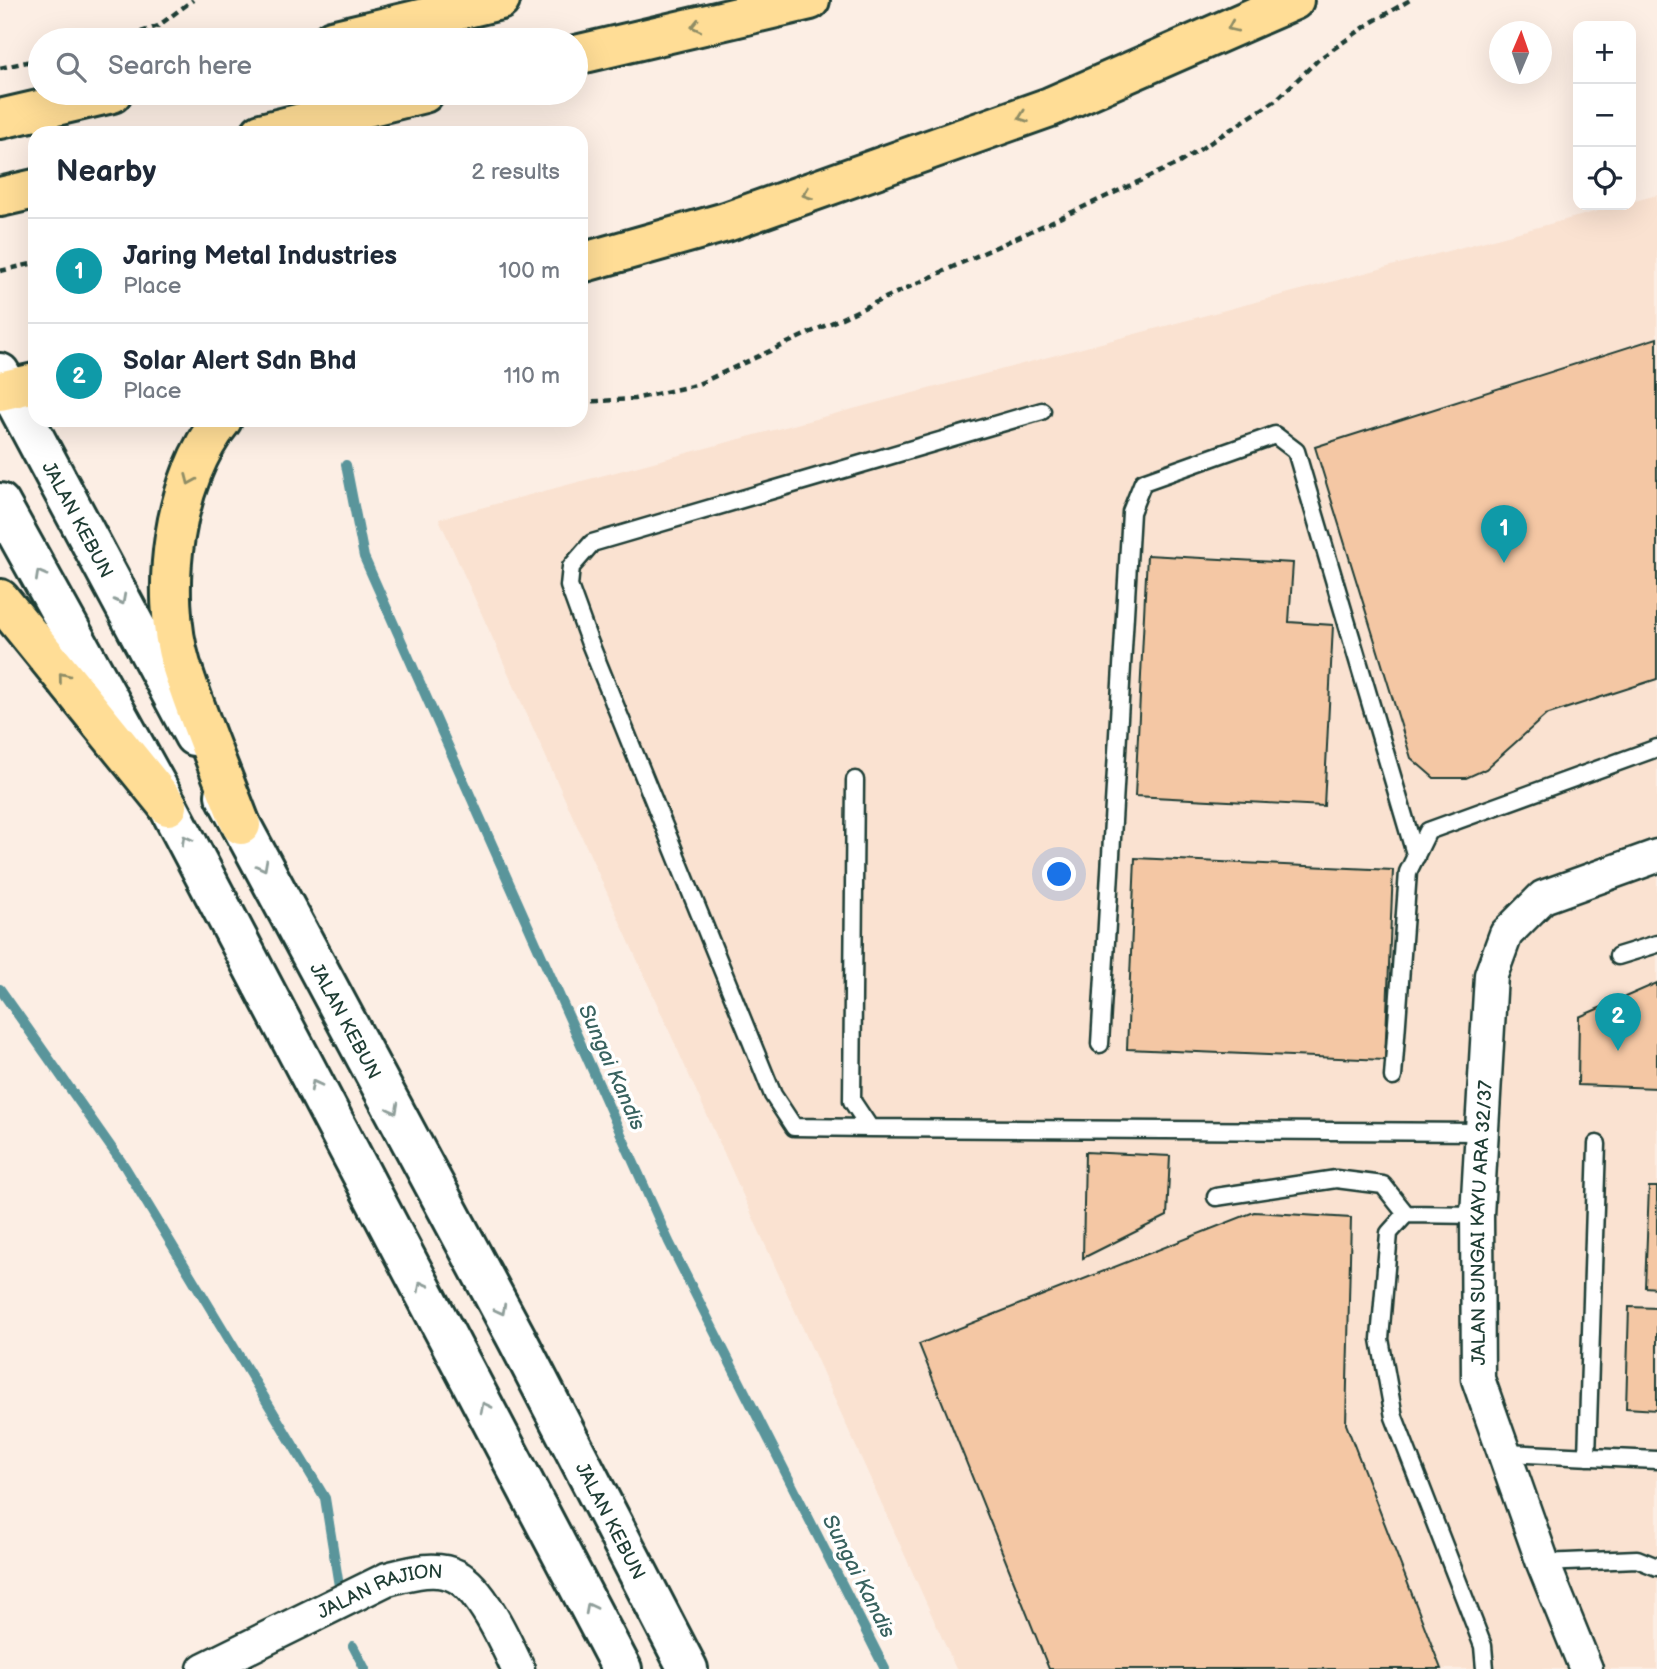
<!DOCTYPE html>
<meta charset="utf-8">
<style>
body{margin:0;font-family:"Balsamiq Sans",sans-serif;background:#f6f6f7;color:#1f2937}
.controls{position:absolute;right:21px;top:21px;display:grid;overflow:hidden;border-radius:14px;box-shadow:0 7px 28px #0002}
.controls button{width:63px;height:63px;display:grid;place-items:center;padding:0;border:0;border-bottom:2px solid #e0e1e3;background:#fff;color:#1f2937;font:35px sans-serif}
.compass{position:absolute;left:1489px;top:21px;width:63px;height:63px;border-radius:50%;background:#fff;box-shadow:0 7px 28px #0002;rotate:2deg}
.you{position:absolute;left:1060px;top:875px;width:24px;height:24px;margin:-18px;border:5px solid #fff;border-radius:50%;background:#1a73e8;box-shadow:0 0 0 10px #1a73e833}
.badge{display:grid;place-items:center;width:46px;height:46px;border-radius:50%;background:#0b8043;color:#fff;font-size:23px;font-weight:700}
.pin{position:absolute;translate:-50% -58px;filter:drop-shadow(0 2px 4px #0008)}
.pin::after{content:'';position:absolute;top:37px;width:24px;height:21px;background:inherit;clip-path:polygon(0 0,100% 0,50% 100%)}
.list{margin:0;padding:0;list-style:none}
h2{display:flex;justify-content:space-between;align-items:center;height:91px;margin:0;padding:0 28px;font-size:30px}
h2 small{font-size:23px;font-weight:400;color:#747a83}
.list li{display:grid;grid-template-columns:46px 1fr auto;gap:21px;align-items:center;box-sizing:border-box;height:105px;padding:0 28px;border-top:2px solid #e0e1e3}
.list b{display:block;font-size:26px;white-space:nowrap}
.list p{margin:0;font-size:23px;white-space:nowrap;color:#747a83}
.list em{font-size:23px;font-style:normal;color:#747a83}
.icon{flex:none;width:38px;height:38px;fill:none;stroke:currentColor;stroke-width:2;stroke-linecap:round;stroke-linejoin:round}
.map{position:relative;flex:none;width:1657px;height:1669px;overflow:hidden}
.search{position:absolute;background:#fff;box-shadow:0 7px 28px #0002;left:28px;top:28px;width:560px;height:77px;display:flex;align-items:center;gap:18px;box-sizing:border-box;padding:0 24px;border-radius:38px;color:#747a83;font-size:26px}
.panel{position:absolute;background:#fff;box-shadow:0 7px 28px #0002;left:28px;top:126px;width:560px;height:301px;border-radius:21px}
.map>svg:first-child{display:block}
.built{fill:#fae2d1}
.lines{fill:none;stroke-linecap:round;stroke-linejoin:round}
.stream{stroke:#5a959b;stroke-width:10}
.building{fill:#f4c7a4;stroke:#1f3d34;stroke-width:2}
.service-casing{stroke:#1f3d34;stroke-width:21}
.minor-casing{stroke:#1f3d34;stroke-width:37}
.secondary-casing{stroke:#1f3d34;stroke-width:44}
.motorway-casing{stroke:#1f3d34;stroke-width:44}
.path{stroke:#1f3d34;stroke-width:4.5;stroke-dasharray:7 5;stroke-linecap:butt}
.service{stroke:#fff;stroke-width:16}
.minor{stroke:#fff;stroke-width:32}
.secondary{stroke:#fff;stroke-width:38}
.motorway{stroke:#ffdd96;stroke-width:38}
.oneway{stroke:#8f8d65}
.oneway2{stroke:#8f9e9a}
.labels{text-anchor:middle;stroke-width:7;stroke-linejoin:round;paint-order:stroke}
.street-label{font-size:19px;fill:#1f3d34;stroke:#fff}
.water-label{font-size:21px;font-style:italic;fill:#38625f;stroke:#fff}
</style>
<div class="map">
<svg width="1657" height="1669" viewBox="0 0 1657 1669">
<rect width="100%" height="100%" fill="#fceee4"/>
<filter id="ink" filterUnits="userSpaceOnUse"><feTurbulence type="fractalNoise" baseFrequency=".0143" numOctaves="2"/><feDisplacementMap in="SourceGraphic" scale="14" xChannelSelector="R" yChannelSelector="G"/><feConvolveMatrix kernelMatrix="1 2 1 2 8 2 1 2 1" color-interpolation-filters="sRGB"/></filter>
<g filter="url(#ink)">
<path class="built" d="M1657,195V1669H956L439,519L1621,205H1631V202Z"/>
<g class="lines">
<path class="stream" d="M346,465L364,557L669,1242L885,1669
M0,989L125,1167L325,1498L339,1586
M353,1646L365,1669"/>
</g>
<path class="building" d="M1657,338V679L1546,715L1486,769L1466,778H1434L1411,758L1315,447Z
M1147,555L1293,563L1289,622L1333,625L1324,806L1135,796Z
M1135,858L1393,870L1385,1060L1127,1049Z
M1657,983V1088L1578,1085L1579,1017Z
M1085,1152L1170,1156L1167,1216L1083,1258Z
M1649,1187H1657V1288L1645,1287Z
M1254,1212L1351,1218L1346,1424L1441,1669H1049L919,1344Z
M1629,1307L1657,1308V1410L1626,1408Z"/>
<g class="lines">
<defs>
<path id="service" d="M855,780L852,1101L870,1128L1480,1132
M1618,956L1657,944
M1100,1044L1131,512L1143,482L1275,435L1296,451L1416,857
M1393,1077L1408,872L1428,831L1657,748
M870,1128L794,1127L773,1095L589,641L569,586L571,567L592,543L1042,411
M1216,1197L1336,1179L1383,1185L1406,1214
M1477,1215L1406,1214L1389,1233L1380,1339L1394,1417L1483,1646L1485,1669
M1505,1453L1657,1460
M1587,1457L1597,1144
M1543,1563L1637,1559L1657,1567"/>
<g id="minor">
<path id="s1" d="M204,1669L387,1579C407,1574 435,1565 456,1576C482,1589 506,1643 518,1669"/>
<path id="s2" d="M1586,1669L1543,1563L1478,1379L1477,1215L1491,975L1506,934L1543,897L1657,856"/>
</g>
<g id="secondary">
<path id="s3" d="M0,373L194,736"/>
<path d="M0,503L168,806L622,1669"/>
<path id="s4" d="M225,795L517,1339L688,1669"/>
</g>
<path id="motorway" d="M332,40L500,0
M576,55L810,0
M0,119L112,93
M261,133L424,93
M0,197L35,189
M581,263L726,222L1050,107L1294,0
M0,391L35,383
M222,420C173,479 159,592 181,665C198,719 221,772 241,825
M0,599L168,806"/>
</defs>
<use href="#service" class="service-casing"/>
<use href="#minor" class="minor-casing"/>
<use href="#secondary" class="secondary-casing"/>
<use href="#motorway" class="motorway-casing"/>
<path class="path" d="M118,40L158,26L193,0
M0,68L40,59
M0,271L35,263
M581,402L634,399L696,385L1179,163L1276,100L1319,59L1372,22L1410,0"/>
<use href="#service" class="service"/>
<use href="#minor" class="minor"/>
<use href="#secondary" class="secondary"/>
<use href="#motorway" class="motorway"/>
</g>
<defs><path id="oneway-chevron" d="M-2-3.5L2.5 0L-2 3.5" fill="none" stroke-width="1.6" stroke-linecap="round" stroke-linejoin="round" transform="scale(1.75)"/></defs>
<g class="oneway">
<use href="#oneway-chevron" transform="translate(696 26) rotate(167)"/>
<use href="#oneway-chevron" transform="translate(1232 27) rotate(156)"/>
<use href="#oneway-chevron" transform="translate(1023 117) rotate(160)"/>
<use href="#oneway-chevron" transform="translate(807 194) rotate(161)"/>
<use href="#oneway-chevron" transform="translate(190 480) rotate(113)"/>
<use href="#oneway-chevron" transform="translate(63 677) rotate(-129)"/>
</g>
<g class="oneway2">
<use href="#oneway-chevron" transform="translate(40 575) rotate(-119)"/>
<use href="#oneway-chevron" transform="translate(121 600) rotate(62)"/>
<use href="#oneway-chevron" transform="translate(186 840) rotate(-118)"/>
<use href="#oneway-chevron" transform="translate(263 866) rotate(62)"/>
<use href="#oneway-chevron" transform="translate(315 1085) rotate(-118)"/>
<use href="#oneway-chevron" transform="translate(394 1109) rotate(62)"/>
<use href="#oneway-chevron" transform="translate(422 1286) rotate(-118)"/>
<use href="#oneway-chevron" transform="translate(501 1310) rotate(62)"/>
<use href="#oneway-chevron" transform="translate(485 1407) rotate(-117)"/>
<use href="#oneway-chevron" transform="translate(590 1608) rotate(-117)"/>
</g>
</g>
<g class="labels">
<g class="street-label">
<text dy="7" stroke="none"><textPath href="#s3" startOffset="166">JALAN KEBUN</textPath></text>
<text dy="7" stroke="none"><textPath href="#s4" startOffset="256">JALAN KEBUN</textPath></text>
<text dy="7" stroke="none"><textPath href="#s2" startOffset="466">JALAN SUNGAI KAYU ARA 32/37</textPath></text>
<text dy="7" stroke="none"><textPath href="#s4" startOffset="822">JALAN KEBUN</textPath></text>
<text dy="7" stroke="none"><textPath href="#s1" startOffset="194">JALAN RAJION</textPath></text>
</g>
<g class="water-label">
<text transform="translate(612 1067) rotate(66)" y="7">Sungai Kandis</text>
<text transform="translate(859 1576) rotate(63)" y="7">Sungai Kandis</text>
</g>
</g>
</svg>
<div class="controls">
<button>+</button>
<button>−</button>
<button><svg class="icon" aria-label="locate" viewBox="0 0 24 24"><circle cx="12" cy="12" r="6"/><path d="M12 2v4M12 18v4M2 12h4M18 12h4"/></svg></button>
</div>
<svg class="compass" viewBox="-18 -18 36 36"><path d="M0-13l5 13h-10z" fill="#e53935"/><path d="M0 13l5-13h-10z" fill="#747a83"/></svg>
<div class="you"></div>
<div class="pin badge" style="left:1504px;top:563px;background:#0f9aa8">1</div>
<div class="pin badge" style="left:1618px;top:1051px;background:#0f9aa8">2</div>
<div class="search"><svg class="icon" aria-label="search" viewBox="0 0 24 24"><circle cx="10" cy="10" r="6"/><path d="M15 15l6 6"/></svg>Search here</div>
<section class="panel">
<h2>Nearby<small>2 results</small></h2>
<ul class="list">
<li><span class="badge" style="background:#0f9aa8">1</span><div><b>Jaring Metal Industries</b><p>Place</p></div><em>100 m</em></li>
<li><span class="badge" style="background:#0f9aa8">2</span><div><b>Solar Alert Sdn Bhd</b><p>Place</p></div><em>110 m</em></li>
</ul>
</section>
</div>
